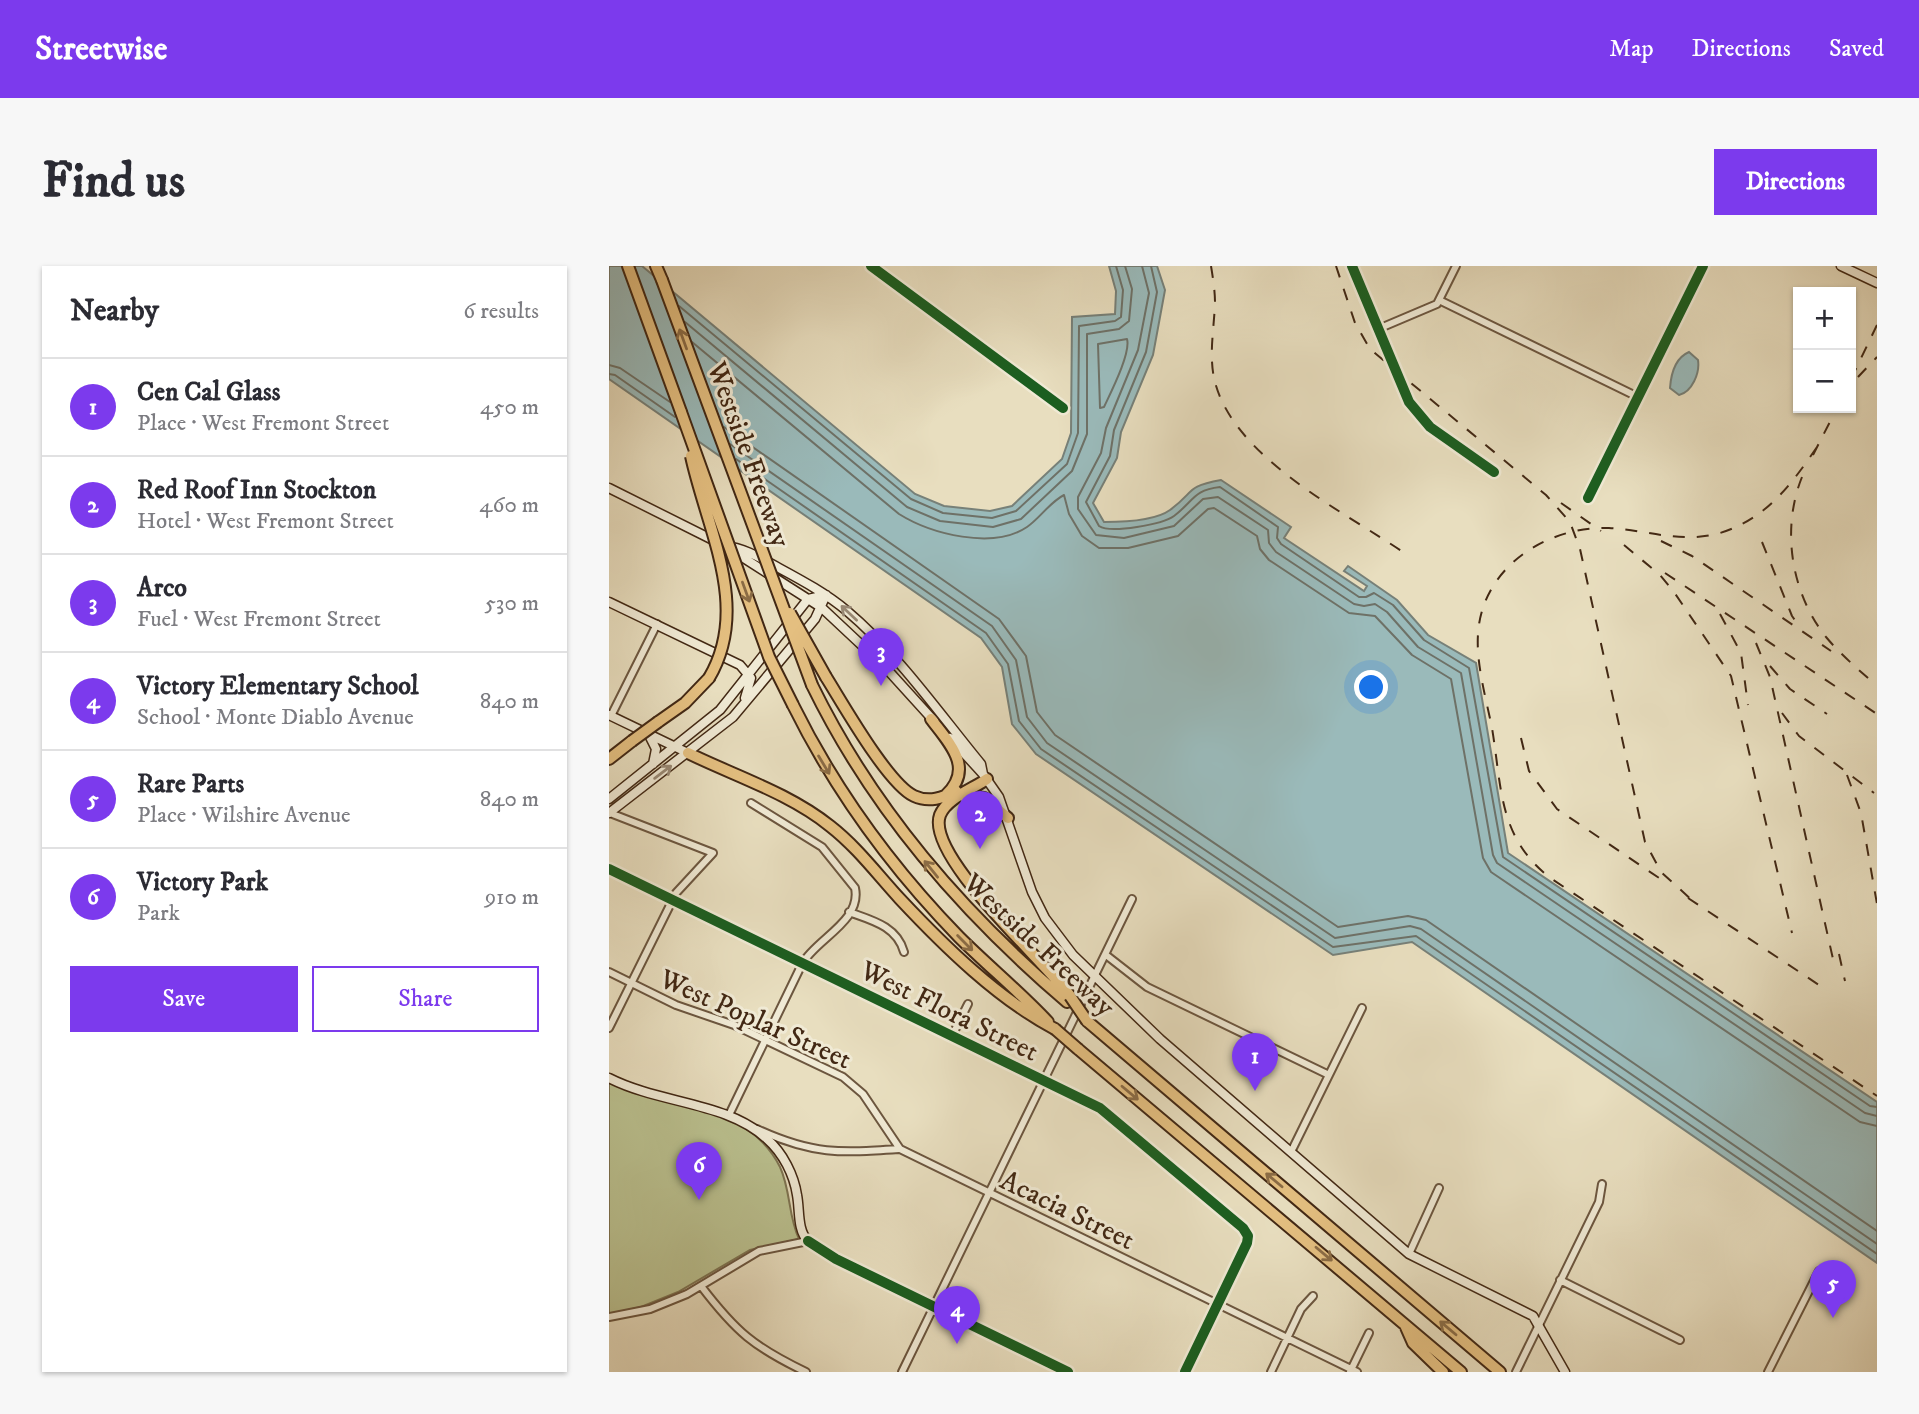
<!DOCTYPE html>
<meta charset="utf-8">
<style>
body{margin:0;font-family:"IM FELL DW Pica",serif;background:#f7f7f7;color:#2b2b33}
.controls{position:absolute;right:21px;top:21px;display:grid;overflow:hidden;border-radius:0px;box-shadow:0 2px 5px #0004}
.controls button{width:63px;height:63px;display:grid;place-items:center;padding:0;border:0;border-bottom:2px solid #e1e1e2;background:#fff;color:#2b2b33;font:35px sans-serif}
.you{position:absolute;left:763px;top:422px;width:24px;height:24px;margin:-18px;border:5px solid #fff;border-radius:50%;background:#1a73e8;box-shadow:0 0 0 10px #1a73e833}
.badge{display:grid;place-items:center;width:46px;height:46px;border-radius:50%;background:#7c3aed;color:#fff;font-size:23px;font-weight:700}
.pin{position:absolute;translate:-50% -58px;filter:drop-shadow(0 2px 4px #0008)}
.pin::after{content:'';position:absolute;top:37px;width:24px;height:21px;background:inherit;clip-path:polygon(0 0,100% 0,50% 100%)}
.list{margin:0;padding:0;list-style:none}
h2{display:flex;justify-content:space-between;align-items:center;height:91px;margin:0;padding:0 28px;font-size:30px}
h2 small{font-size:23px;font-weight:400;color:#7c7c81}
.list li{display:grid;grid-template-columns:46px 1fr auto;gap:21px;align-items:center;box-sizing:border-box;height:98px;padding:0 28px;border-top:2px solid #e1e1e2}
.list b{display:block;font-size:26px;white-space:nowrap}
.list p{margin:0;font-size:23px;white-space:nowrap;color:#7c7c81}
.list em{font-size:23px;font-style:normal;color:#7c7c81}
.actions{display:flex;gap:14px;padding:21px 28px}
.actions a{flex:1;padding:16px 0;border:2px solid #7c3aed;border-radius:0px;text-align:center;font-size:24px;color:#7c3aed}
.actions .main{background:#7c3aed;color:#fff}
.map{position:relative;flex:none;width:1268px;height:1106px;overflow:hidden;border-radius:0px}
header{display:flex;align-items:center;gap:42px;box-sizing:border-box;height:98px;padding:0 35px;background:#7c3aed;color:#fff}
header strong{font-size:33px}
nav{display:flex;gap:38px;margin-inline-start:auto;font-size:24px}
.intro{display:flex;align-items:center;justify-content:space-between;box-sizing:border-box;height:168px;padding:0 42px}
h1{margin:0;font-size:49px}
.button{padding:18px 32px;border-radius:0px;background:#7c3aed;color:#fff;font-size:24px;font-weight:700}
main{display:flex;gap:42px;padding:0 42px}
aside{flex:1;background:#fff;border-radius:0px;box-shadow:0 2px 5px #0004}
.map>svg:first-child{display:block}
.green{fill:#bac08f;stroke:#7e7452;stroke-width:2}
.water{fill:#9ababa;stroke:#778078;stroke-width:2}
.lines{fill:none;stroke-linecap:round;stroke-linejoin:round}
.shore{stroke:#6e7167;stroke-width:2}
.street-casing{stroke:#6c563f;stroke-width:10}
.secondary-casing{stroke:#422814;stroke-width:11}
.highway-casing{stroke:#422814;stroke-width:14}
.street{stroke:#f0ead5;stroke-width:6}
.secondary{stroke:#f0ead5;stroke-width:8}
.highway{stroke:#e4bf80;stroke-width:10}
.rail{stroke:#422814;stroke-width:2;stroke-dasharray:12 12;stroke-linecap:butt}
.highway-bridge-casing{stroke:#422814;stroke-width:14;stroke-linecap:butt}
.highway-bridge{stroke:#e4bf80;stroke-width:10}
.cycleway-casing{stroke:#f0ead5;stroke-width:15}
.cycleway{stroke:#1b5e20;stroke-width:10}
.oneway{stroke:#8b6c45}
.oneway2{stroke:#998974}
.labels{text-anchor:middle;stroke-width:6;stroke-linejoin:round;paint-order:stroke}
.street-label{font-size:28px;fill:#422814;stroke:#f0ead5}
</style>
<header>
<strong>Streetwise</strong>
<nav><a>Map</a><a>Directions</a><a>Saved</a></nav>
</header>
<div class="intro"><h1>Find us</h1><a class="button">Directions</a></div>
<main>
<aside>
<h2>Nearby<small>6 results</small></h2>
<ul class="list">
<li><span class="badge">1</span><div><b>Cen Cal Glass</b><p>Place · West Fremont Street</p></div><em>450 m</em></li>
<li><span class="badge">2</span><div><b>Red Roof Inn Stockton</b><p>Hotel · West Fremont Street</p></div><em>460 m</em></li>
<li><span class="badge">3</span><div><b>Arco</b><p>Fuel · West Fremont Street</p></div><em>530 m</em></li>
<li><span class="badge">4</span><div><b>Victory Elementary School</b><p>School · Monte Diablo Avenue</p></div><em>840 m</em></li>
<li><span class="badge">5</span><div><b>Rare Parts</b><p>Place · Wilshire Avenue</p></div><em>840 m</em></li>
<li><span class="badge">6</span><div><b>Victory Park</b><p>Park</p></div><em>910 m</em></li>
</ul>
<div class="actions"><a class="main">Save</a><a>Share</a></div>
</aside>
<div class="map">
<svg width="1268" height="1106" viewBox="0 0 1268 1106">
<rect width="100%" height="100%" fill="#e8debf"/>
<filter id="stains"><feTurbulence type="fractalNoise" baseFrequency=".00286" numOctaves="4"/><feColorMatrix values="0 0 0 0 .2 0 0 0 0 .09 0 0 0 0 .02 0 0 0 .5 -.17"/></filter>
<radialGradient id="worn" r=".72"><stop offset=".6" stop-color="#630" stop-opacity="0"/><stop offset="1" stop-color="#630" stop-opacity=".3"/></radialGradient>
<path class="green" d="M0,815C59,832 141,840 171,901C182,925 179,950 190,973L141,984L69,1026L32,1041L0,1048Z"/>
<path class="water" d="M0,0H33L306,228L335,240L381,245L403,240L453,193L462,167L463,51L506,48L507,25L500,0H548L556,24L544,89L512,166L508,192L484,237L495,256C514,256 546,255 561,244C587,225 575,221 612,214L682,261L675,272L755,325L758,320L735,305L739,300L788,334L819,369L867,397L899,587L1268,836V997L803,676L724,689L427,488L403,458L393,401L372,372L0,113Z
M1080,86L1089,94C1091,107 1083,126 1070,129L1061,122C1062,108 1066,92 1080,86Z"/>
<g class="lines">
<path class="shore" d="M533,0L540,27L529,84L497,162L492,187L469,231V243L487,269L515,272L565,260L594,233L609,231L659,264L660,277L667,286L745,338L755,340L766,338L778,346L809,381L852,407L884,589L888,597L1256,847L1268,850
M542,0L548,26L537,86L505,164L501,190L477,236L490,260C502,268 554,258 565,250C585,235 584,224 611,221L669,261L668,272L672,278L750,331H757L765,327L784,339L815,374L860,402L894,591L1261,840L1268,841
M70,40L302,233L334,247L383,252L407,245L458,198L469,167L470,60L506,55L512,51L514,24L507,0
M76,56L298,241L331,255L384,261L412,253L463,205L478,168V68L510,63L520,55L523,23L516,0
M518,73C522,87 502,126 495,141L491,142L489,78Z
M83,76L290,248C322,268 384,284 418,261C431,252 441,236 455,229L460,248L473,270L490,282H519L569,270L599,243L605,242L648,270L651,283L660,294L740,347L766,350L803,389L842,413L874,592L882,606L1251,856L1268,860
M0,99L11,102L61,136
M0,108L6,109L66,151
M115,161L390,353L417,390L428,446L446,469L729,661L799,650L817,654L1268,965
M121,178L383,360L407,394L418,451L438,477L726,672L801,660L812,663L1268,978
M127,193L377,367L399,398L410,455L432,483L724,681L807,670L1268,988"/>
<defs>
<path id="street" d="M262,0L454,142
M743,0L800,136L821,161L885,206
M830,34L1029,131
M769,63L828,38L847,0
M979,232L1094,0
M2,450L48,358
M0,603L491,842L634,962L639,970L638,977L576,1106
M240,646C262,654 288,660 295,686
M497,689L538,721L720,809
M0,706L67,739L125,759L234,811L254,828L291,883
M0,762L67,627L104,587L1,547
M343,770L359,738
M120,849L193,698C207,673 253,655 246,622L213,581L142,537
M148,863C204,889 231,887 291,883L748,1106
M682,886L753,742
M800,988L830,922
M951,1014L1071,1074
M92,1020C127,1066 145,1081 197,1106
M0,1051L41,1043L78,1028L150,985L199,975
M293,1106L523,633
M662,1106L692,1043L704,1030
M741,1106L760,1067
M907,1106L990,936L993,918
M1159,1106L1210,1005"/>
<path id="secondary" d="M1232,0L1268,17
M0,222L116,280L213,342L276,401L325,455
M116,280C136,282 153,293 170,302C194,315 218,328 238,345C289,388 330,447 372,498L374,508
M0,336L131,399L142,412L136,432
M0,449L79,487
M41,471L47,483L44,498
M341,472L374,508L390,531L423,626L436,652L464,689L551,773L800,988L924,1050L956,1106
M0,533L111,444L199,333L217,329
M0,547L124,451L206,353L217,329
M0,812C51,838 119,836 158,873C174,887 185,909 188,929C191,944 188,964 199,975C206,982 218,988 227,993L459,1106"/>
<path id="highway" d="M19,0L72,146
M47,0L53,14
M217,411C234,438 279,518 305,530C320,537 334,532 347,525
M203,419C264,544 353,646 458,736
M184,439C227,526 282,601 350,671C379,700 411,726 439,756
M322,453C340,477 366,502 337,529
M49,456L76,437L100,412
M79,487C126,510 180,527 221,560C248,581 268,608 291,633C335,680 389,733 446,763
M0,493L23,475
M378,513C364,523 338,532 331,549C316,590 437,696 461,730
M354,530L375,532L399,552
M478,755L891,1106
M469,783L852,1106
M796,1059L804,1077L834,1106"/>
</defs>
<use href="#street" class="street-casing"/>
<use href="#secondary" class="secondary-casing"/>
<use href="#highway" class="highway-casing"/>
<use href="#street" class="street"/>
<use href="#secondary" class="secondary"/>
<use href="#highway" class="highway"/>
<path class="rail" d="M602,0C604,12 606,25 606,37C605,63 600,87 605,112C622,190 732,244 794,286
M727,0L746,57L761,83L937,229L961,256L971,283L1036,576L1052,606L1085,636
M1249,111L1268,91
M1242,113L1268,59
M1208,181C1182,219 1157,253 1111,267C1072,278 1039,264 1000,262C938,260 873,301 869,368C867,398 877,432 883,462C893,522 889,570 940,611L1268,830
M1204,189L1228,142
M1193,211C1172,263 1182,327 1217,371C1232,389 1250,404 1268,420
M952,237L992,265
M1052,275L1083,290L1222,385
M1153,276L1183,350L1190,360
M1015,279L1051,309L1065,326L1122,410L1183,667
M1056,307L1268,448
M1111,348L1132,387L1139,439
M1147,377L1161,411L1226,702
M1161,400L1181,423L1218,448
M1173,447L1190,470L1265,527
M912,472L920,505L948,543L1056,616
M1238,509L1252,547L1268,638
M1079,632L1213,721
M1230,688L1236,715"/>
<defs>
<path id="highway-bridge" d="M53,14L203,419
M72,146L160,391L184,439
M82,190C98,264 142,341 100,412
M181,347L217,411
M23,475L49,456
M461,730L478,755
M446,763L469,783"/>
</defs>
<use href="#highway-bridge" class="highway-bridge-casing"/>
<use href="#highway-bridge" class="highway-bridge"/>
<defs>
<path id="cycleway" d="M262,0L454,142
M743,0L800,136L821,161L885,206
M979,232L1094,0
M0,603L491,842L634,962L639,970L638,977L576,1106
M199,975L227,993L459,1106"/>
</defs>
<use href="#cycleway" class="cycleway-casing"/>
<use href="#cycleway" class="cycleway"/>
</g>
<defs><path id="oneway-shaft" d="M-6 0H5M1.5-3L5.5 0L1.5 3" fill="none" stroke-width="1.6" stroke-linecap="round" stroke-linejoin="round" transform="scale(1.75)"/></defs>
<g class="oneway">
<use href="#oneway-shaft" transform="translate(74 73) rotate(-110)"/>
<use href="#oneway-shaft" transform="translate(137 326) rotate(70)"/>
<use href="#oneway-shaft" transform="translate(215 499) rotate(59)"/>
<use href="#oneway-shaft" transform="translate(322 603) rotate(-129)"/>
<use href="#oneway-shaft" transform="translate(356 677) rotate(45)"/>
<use href="#oneway-shaft" transform="translate(521 827) rotate(40)"/>
<use href="#oneway-shaft" transform="translate(665 914) rotate(-140)"/>
<use href="#oneway-shaft" transform="translate(715 988) rotate(40)"/>
<use href="#oneway-shaft" transform="translate(839 1062) rotate(-140)"/>
</g>
<g class="oneway2">
<use href="#oneway-shaft" transform="translate(240 347) rotate(-137)"/>
<use href="#oneway-shaft" transform="translate(54 506) rotate(-37)"/>
</g>
<g class="labels">
<g class="street-label">
<text transform="translate(141 188) rotate(70)" y="10">Westside Freeway</text>
<text transform="translate(431 678) rotate(43)" y="10">Westside Freeway</text>
<text transform="translate(341 744) rotate(26)" y="10">West Flora Street</text>
<text transform="translate(147 752) rotate(24)" y="10">West Poplar Street</text>
<text transform="translate(459 943) rotate(26)" y="10">Acacia Street</text>
</g>
</g>
<rect width="100%" height="100%" filter="url(#stains)"/>
<rect width="100%" height="100%" fill="url(#worn)"/>
</svg>
<div class="controls">
<button>+</button>
<button>−</button>
</div>
<div class="you"></div>
<div class="pin badge" style="left:646px;top:825px">1</div>
<div class="pin badge" style="left:371px;top:583px">2</div>
<div class="pin badge" style="left:272px;top:420px">3</div>
<div class="pin badge" style="left:348px;top:1078px">4</div>
<div class="pin badge" style="left:1224px;top:1052px">5</div>
<div class="pin badge" style="left:90px;top:934px">6</div>
</div>
</main>
